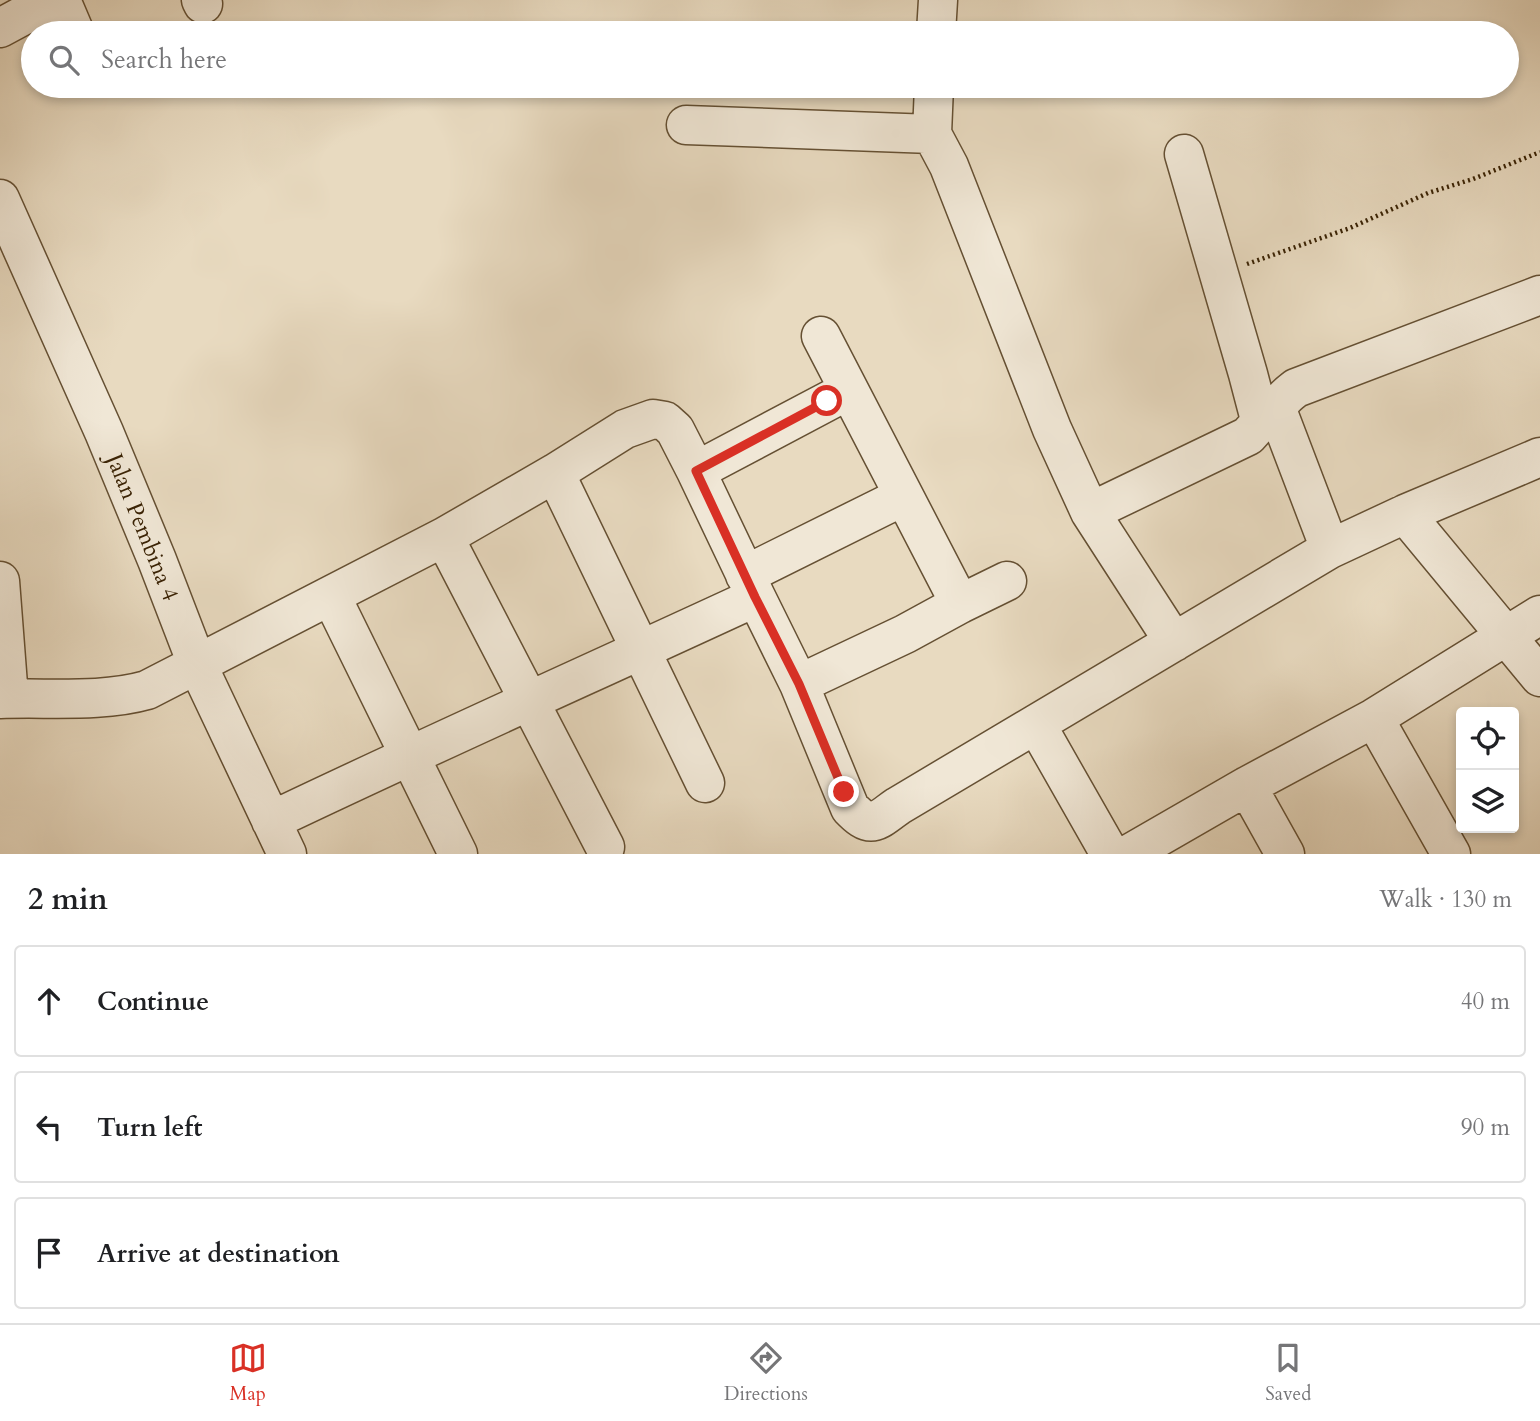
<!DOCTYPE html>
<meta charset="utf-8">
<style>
body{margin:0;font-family:Cardo,serif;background:#f2f2f2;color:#202124}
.controls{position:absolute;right:21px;bottom:21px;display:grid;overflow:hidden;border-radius:7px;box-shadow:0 4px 10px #0003}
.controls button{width:63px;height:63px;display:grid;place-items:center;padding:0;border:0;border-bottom:2px solid #e0e0e0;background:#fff;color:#202124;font:35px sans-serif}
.stop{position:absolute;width:21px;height:21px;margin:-16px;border:5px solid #d93025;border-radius:50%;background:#fff}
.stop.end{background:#d93025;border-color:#fff;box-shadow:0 2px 7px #0008}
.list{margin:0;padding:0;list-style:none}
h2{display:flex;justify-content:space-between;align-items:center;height:91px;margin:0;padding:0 28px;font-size:30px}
h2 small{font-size:23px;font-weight:400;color:#757577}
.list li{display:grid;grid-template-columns:46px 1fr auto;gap:21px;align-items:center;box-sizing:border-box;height:112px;margin:0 14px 14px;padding:0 14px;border:2px solid #e0e0e0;border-radius:7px}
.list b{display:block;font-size:26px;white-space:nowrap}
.list em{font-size:23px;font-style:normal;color:#757577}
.icon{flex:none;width:38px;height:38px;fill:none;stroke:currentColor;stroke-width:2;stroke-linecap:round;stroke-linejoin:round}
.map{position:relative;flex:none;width:1540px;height:854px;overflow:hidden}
.search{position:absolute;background:#fff;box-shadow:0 4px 10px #0003;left:21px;right:21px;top:21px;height:77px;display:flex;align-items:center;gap:18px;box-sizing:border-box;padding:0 24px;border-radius:38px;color:#757577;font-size:26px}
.sheet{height:469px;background:#fff}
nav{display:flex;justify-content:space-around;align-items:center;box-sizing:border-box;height:98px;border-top:2px solid #e0e0e0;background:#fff;font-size:19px;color:#757577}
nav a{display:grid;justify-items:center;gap:4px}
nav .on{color:#d93025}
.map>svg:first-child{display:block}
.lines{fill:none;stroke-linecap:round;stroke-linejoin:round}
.minor-casing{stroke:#655033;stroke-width:41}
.path{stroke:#392204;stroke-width:4.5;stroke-dasharray:2 3.5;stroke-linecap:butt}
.minor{stroke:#f0e7d6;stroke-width:38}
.route{stroke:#d93025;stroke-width:9}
.labels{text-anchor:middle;stroke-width:7;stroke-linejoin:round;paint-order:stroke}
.street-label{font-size:23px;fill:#392204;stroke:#f0e7d6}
</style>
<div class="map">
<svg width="1540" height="854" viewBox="0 0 1540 854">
<rect width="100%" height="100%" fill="#e8dac0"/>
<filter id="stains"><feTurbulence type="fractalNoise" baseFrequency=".00286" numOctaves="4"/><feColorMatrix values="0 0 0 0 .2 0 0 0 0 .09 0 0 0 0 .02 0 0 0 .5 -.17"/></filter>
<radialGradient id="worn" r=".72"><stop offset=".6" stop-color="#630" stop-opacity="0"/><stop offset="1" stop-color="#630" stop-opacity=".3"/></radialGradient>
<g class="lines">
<defs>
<path id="minor" d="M61,0L75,33
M201,0L203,4
M0,28L52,0
M936,33L938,0
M686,125L932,134L949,166L1052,429L1090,512L1174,642
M932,134L934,86
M1184,154L1248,374L1259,416L1257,426
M0,199L104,432L157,560L197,664L287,854
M696,471L849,390
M555,473L705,783
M1090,512L1248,436L1257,426L1277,416
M1405,514L1540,677
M444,537L605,847
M1330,549L1279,415C1277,402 1287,395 1296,388L1540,295
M745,575L904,496
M0,581L9,698
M331,596L458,854
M960,604L1007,581
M799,684L905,634L960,604L821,336
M0,699C48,697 101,703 147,690L444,537L555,473L625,429L653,419L665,421L675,430L696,471L756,597L799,684L850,808C872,831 876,821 898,806L1330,549L1405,514L1540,457
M1374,718L1451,854
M1036,724L1110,854
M1247,786L1285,854
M271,821C432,744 594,672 756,597
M1129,854L1247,786L1374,718L1540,615"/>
</defs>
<use href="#minor" class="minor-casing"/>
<path class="path" d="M1247,264L1350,228L1428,193L1473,179L1540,152"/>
<use href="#minor" class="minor"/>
</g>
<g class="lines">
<path class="route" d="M827,401L696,471L755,597L799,684L844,792"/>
</g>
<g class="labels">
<g class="street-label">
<text transform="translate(143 527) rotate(68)" y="8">Jalan Pembina 4</text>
</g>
</g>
<rect width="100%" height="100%" filter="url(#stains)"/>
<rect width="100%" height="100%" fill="url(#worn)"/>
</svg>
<div class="controls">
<button><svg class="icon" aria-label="locate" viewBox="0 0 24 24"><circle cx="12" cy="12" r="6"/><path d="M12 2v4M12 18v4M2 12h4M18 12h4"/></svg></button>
<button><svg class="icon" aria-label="layers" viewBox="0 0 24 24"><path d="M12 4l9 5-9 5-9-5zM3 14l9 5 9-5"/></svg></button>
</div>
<div class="stop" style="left:827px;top:401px"></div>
<div class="stop end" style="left:844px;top:792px"></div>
<div class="search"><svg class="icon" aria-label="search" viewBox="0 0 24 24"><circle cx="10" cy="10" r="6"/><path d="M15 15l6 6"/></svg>Search here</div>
</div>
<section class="sheet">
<h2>2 min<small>Walk · 130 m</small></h2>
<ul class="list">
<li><svg class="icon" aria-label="ahead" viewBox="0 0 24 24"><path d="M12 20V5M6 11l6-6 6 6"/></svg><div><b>Continue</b></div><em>40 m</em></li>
<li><svg class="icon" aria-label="left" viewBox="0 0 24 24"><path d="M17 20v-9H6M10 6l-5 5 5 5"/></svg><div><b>Turn left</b></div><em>90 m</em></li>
<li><svg class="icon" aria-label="arrive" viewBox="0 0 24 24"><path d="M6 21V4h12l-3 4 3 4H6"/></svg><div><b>Arrive at destination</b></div></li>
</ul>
</section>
<nav>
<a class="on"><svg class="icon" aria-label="map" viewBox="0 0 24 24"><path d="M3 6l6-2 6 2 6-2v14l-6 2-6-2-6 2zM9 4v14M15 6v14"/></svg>Map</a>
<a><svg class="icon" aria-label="directions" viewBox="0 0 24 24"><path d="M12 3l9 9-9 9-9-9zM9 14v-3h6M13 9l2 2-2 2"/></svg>Directions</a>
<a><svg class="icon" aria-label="saved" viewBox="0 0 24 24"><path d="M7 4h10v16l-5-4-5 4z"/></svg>Saved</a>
</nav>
